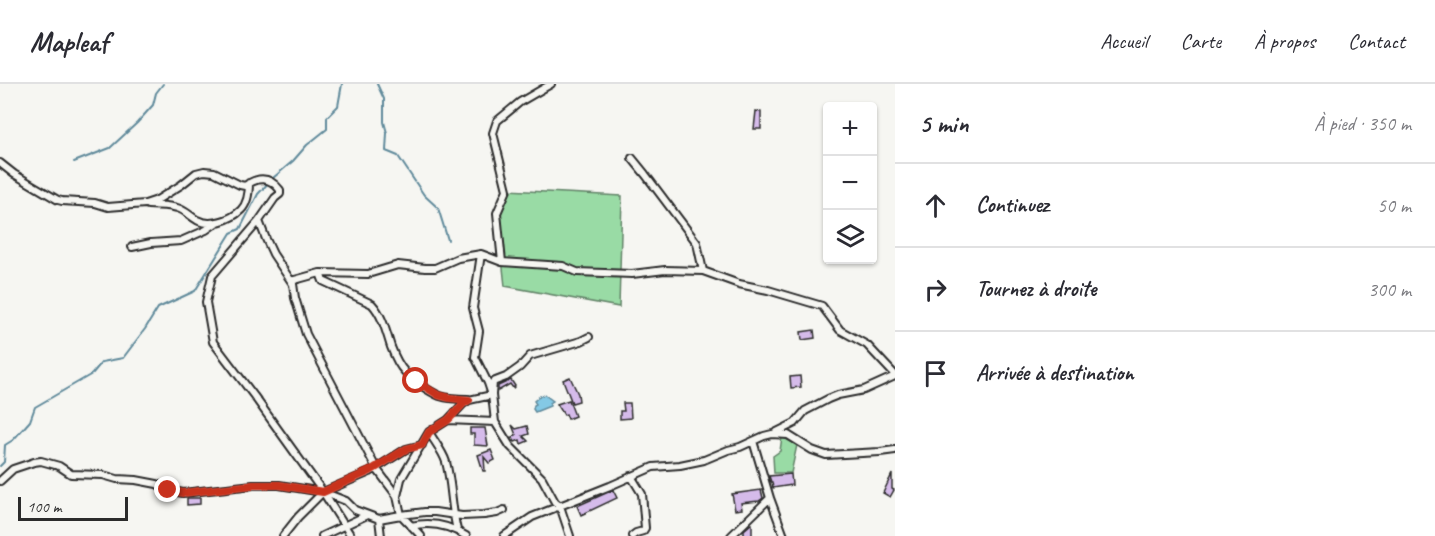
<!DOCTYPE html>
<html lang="fr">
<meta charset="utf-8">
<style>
body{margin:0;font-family:Caveat,sans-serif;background:#f2f2f3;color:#2b2b33}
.controls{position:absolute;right:18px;top:18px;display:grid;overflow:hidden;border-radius:6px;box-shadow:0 2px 4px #0004}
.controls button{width:54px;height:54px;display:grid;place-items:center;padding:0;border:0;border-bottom:2px solid #e1e1e2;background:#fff;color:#2b2b33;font:30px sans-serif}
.scale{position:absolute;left:18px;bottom:15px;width:110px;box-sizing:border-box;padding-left:6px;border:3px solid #2b2b2b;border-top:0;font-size:16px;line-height:21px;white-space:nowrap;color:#2b2b2b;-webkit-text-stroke:4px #f6f6f2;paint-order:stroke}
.stop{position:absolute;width:18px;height:18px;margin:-14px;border:4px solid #c8321e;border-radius:50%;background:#fff}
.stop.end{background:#c8321e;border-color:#fff;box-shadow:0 2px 6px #0008}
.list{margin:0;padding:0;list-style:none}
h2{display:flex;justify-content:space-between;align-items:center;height:78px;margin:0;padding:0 24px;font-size:26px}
h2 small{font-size:20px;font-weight:400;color:#7c7c81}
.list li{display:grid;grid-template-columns:39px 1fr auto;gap:18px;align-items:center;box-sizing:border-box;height:84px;padding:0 24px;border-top:2px solid #e1e1e2}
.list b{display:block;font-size:22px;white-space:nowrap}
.list em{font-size:20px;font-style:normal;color:#7c7c81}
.icon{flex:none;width:33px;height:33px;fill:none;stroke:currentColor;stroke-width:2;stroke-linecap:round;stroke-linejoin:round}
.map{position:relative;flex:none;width:895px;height:452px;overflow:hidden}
header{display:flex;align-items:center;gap:36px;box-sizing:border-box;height:84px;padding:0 30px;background:#fff;border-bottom:2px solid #e1e1e2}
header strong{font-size:28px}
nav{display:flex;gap:33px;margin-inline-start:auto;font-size:21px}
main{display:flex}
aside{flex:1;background:#fff}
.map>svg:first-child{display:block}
.green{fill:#99dba5;stroke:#628368;stroke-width:1.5}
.water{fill:#84c9e5;stroke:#608a9b;stroke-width:1.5}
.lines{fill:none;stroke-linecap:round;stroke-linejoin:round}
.stream{stroke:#608a9b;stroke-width:2}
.building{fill:#d5bbea;stroke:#2b2b2b;stroke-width:1.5}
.minor-casing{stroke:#2b2b2b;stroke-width:10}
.minor{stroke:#f6f6f2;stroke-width:6}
.route{stroke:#c8321e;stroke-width:8}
</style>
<header>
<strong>Mapleaf</strong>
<nav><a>Accueil</a><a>Carte</a><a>À propos</a><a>Contact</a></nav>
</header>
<main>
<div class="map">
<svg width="895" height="452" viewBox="0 0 895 452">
<rect width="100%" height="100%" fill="#f6f6f2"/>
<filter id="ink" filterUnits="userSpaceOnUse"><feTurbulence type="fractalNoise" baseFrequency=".0167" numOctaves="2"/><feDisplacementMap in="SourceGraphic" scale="12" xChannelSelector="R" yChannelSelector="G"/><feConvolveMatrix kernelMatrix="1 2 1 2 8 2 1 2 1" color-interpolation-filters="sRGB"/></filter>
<g filter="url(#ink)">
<path class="green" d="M507,106L622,112L619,223L505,202L497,129Z
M782,353L797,361L791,389H774L773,372L780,367Z"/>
<path class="water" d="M545,311L553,317L550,319V322L535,328L533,325L534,321L536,320L534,317L540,312Z"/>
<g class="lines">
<path class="stream" d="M377,0L384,15V38L387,49L386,67L398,72L424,111L438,124L448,156
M74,78L110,64L137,39L153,21L156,9L163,0
M0,382L4,378L5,361L13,356L30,337L35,323L92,290L102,278L123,274L145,245L158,224L195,207L231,149L240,145L258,110L273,94L293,77L307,61L327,45V33L338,22L342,0"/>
</g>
<path class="building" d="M756,27L761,28V45H754Z
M814,246L815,254L802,256L801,248Z
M800,292L801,303L791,304L790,293Z
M570,293L578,310L579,317L572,319L563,296Z
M511,296L515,302L513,304L510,300L498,307V302Z
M569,316L575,332L568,335L566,330L564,331L557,320Z
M623,319H630L631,334L620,335V327H624Z
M512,341L516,345L527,342L529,350L523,352L528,357L521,360L520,356L515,358L512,353L516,351Z
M470,344H485L488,362L474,361V350H470Z
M491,366L495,376L489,379L484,373L485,387H483L478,371Z
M791,390L792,401L773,404L772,398H771L769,392Z
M892,390V405L894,406L890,413L883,409Z
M613,406L617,414L581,431L577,422Z
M761,406L763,414L759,417L741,419L742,425L735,426L732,410Z
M187,414H200V420L187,421Z
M751,440H752V452H744V446Z"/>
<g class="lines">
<defs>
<path id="minor" d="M632,74L645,90L697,159L703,187
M0,79L14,90L58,116L62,117L95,119L108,123L145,120L157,116L181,101L196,89L204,87L214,88L240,101L245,102C259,92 270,93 280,106V110L275,114L259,137L266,155L273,170L293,200L295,214L306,250L376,384L397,412L401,431L421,452
M148,121C158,122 168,121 177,124C185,126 190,132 197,136C210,143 231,136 241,126C248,119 249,109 249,99
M259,137L212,192L206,218L213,258L254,312L323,408L351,452
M132,163L151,159L181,157L206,146L216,139
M481,170L473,224L479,247L475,273L488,299L492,311L495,338L510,362L542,394L555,418L560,422L570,452
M502,178L497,129L507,106L493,49L497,37L520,18L551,0
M320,189L323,197L372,220C383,232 386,248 391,263C394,271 399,282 405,288C412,296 430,308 440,312C449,315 459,315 468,315
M291,197L320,189L368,190L398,181L425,184H435L458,174L481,170L502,178L563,182L577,188L632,190L665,186L703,187L739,200L768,206L822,222L840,246L867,261L895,291
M448,336L495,338
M429,348C434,357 443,368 446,378C452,400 451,423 457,446
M773,350L795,339L805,327L828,315L838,311L864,306L895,292
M631,392L642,410L645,444L643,447L636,449L632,452
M0,397L13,385L34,378L41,377L59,382L71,390L103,391L117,395L136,396L157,400L168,406L183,409L253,401H279L323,408L346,417L355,426L379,435L401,431L425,428H435L462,432L484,431L497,429L504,426
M397,412L401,395L429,348L448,336L463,320L469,316L492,311L493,298L506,293L520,283L530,272L581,257L589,253
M770,414L784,452
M379,435L381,452
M411,442C431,437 449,441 466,452
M283,452L298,433L323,408L370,388L406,365L422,361
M322,452L367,431
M504,452L532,433L610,402L653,383L680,381L704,376L728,366L740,363L764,352L772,350L788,351L812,366L826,371L880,368L895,366
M731,452L770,414L753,357"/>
</defs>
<use href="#minor" class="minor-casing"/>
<use href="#minor" class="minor"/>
</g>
</g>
<g class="lines" filter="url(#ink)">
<path class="route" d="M168,406L183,409L253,401H279L323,408L370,387L406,365L422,361L429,348L448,336L463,320L469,316L450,314L438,311L416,297"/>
</g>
</svg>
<div class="controls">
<button>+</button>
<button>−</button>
<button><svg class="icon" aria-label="layers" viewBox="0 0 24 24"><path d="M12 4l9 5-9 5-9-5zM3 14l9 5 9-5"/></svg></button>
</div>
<div class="scale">100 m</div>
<div class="stop" style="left:416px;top:297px"></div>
<div class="stop end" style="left:168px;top:406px"></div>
</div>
<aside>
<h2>5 min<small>À pied · 350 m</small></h2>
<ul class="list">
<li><svg class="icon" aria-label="ahead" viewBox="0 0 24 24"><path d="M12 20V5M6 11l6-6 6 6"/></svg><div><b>Continuez</b></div><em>50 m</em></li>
<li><svg class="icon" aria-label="right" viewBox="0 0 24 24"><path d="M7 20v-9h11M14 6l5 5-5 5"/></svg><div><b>Tournez à droite</b></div><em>300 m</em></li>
<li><svg class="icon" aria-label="arrive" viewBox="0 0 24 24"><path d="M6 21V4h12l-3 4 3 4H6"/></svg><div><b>Arrivée à destination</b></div></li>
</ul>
</aside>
</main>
